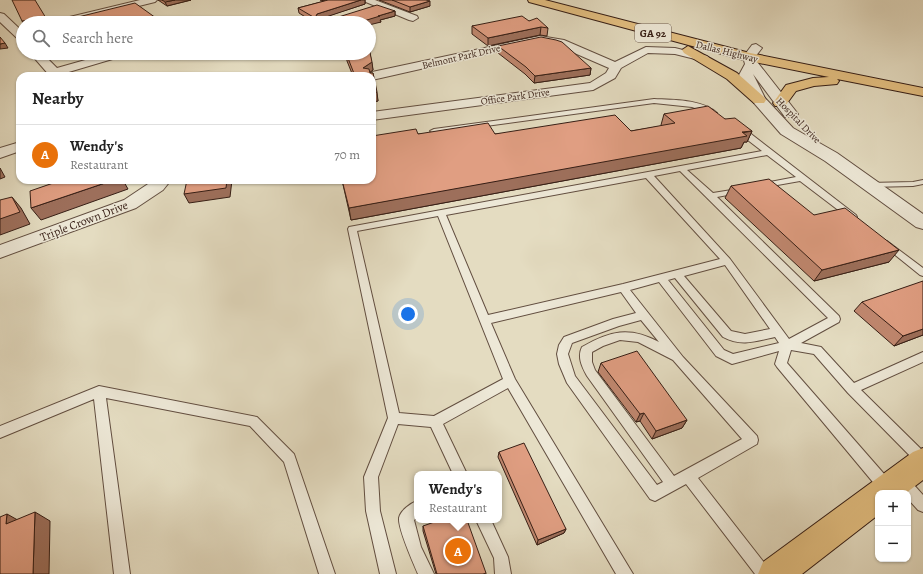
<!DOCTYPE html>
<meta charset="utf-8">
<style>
body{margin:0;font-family:Alegreya,serif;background:#f6f6f6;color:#222}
.controls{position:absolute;right:12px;bottom:12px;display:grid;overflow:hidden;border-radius:8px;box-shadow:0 1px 3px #0004}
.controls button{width:36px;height:36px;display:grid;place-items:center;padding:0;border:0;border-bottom:1px solid #e0e0e0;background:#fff;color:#222;font:20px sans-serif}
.you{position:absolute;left:408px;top:314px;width:14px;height:14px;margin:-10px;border:3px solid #fff;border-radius:50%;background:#1a73e8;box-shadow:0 0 0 6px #1a73e833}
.badge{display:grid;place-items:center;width:26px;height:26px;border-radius:50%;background:#b45309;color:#fff;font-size:13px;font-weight:700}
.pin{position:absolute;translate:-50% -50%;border:2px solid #fff;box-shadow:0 1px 4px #0006}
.popup{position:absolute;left:414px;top:471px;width:88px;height:52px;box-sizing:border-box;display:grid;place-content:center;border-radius:8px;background:#fff;filter:drop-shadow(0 1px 3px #0005);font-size:13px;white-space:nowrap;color:#767676}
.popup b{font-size:15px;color:#222}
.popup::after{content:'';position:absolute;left:50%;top:100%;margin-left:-8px;border:8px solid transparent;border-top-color:#fff}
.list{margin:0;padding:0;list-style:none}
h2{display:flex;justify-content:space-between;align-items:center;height:52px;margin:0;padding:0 16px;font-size:17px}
h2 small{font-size:13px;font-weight:400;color:#767676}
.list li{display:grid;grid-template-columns:26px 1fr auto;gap:12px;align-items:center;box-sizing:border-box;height:60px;padding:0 16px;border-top:1px solid #e0e0e0}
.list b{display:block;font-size:15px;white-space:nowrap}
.list p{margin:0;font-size:13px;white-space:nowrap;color:#767676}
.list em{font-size:13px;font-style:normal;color:#767676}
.icon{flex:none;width:22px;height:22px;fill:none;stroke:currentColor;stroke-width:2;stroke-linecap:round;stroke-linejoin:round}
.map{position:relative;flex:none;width:923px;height:574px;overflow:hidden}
.search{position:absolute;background:#fff;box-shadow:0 1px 3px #0004;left:16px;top:16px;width:360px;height:44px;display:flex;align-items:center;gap:10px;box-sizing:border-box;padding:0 14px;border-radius:22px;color:#767676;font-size:15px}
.panel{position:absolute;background:#fff;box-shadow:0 1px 3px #0004;left:16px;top:72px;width:360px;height:112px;border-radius:12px}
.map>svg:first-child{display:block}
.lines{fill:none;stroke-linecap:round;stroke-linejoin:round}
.service-casing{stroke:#624e40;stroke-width:2}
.minor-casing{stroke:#624e40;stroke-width:2}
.tertiary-casing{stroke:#624e40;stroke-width:2}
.primary-casing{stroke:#361e15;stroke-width:2}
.service{fill:#ede8d7;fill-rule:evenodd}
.minor{fill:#ede8d7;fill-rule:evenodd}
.tertiary{fill:#ede8d7;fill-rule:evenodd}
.primary{fill:#e2be80;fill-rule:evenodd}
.wall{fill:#c18870;stroke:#361e15}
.shaded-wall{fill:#9d6f5b;stroke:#361e15}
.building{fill:#e09e82;stroke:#361e15}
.labels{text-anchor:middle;stroke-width:3;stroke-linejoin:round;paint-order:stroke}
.far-street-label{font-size:10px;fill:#361e15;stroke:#ede8d7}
.shield{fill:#ede8d7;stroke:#6d5b4f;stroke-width:1}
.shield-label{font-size:11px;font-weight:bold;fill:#361e15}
.street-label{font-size:12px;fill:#361e15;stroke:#ede8d7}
</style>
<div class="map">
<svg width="923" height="574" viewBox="0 0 923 574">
<rect width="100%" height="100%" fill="#e4dcc1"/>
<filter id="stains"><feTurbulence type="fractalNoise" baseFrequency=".005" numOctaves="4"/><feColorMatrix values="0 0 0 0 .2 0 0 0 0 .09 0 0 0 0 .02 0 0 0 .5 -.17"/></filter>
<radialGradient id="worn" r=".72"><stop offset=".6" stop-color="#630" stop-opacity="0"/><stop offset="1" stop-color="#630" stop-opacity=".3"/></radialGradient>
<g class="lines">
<defs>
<path id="service" d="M654,99C673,100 702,99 717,113L714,115L692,107L654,103L434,133L430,131L434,129Z
M736,127H742L856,215L857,217L856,219H850L800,181L760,188V184L796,177L767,155L687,170L713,193L744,188V192L717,197L839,316L840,319L839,322L801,343L821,347L854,383L923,352V362L861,390L923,451V466L918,464L848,393L814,354L791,350L787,363L892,483L894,488L892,493H882L777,367L775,364L779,351L732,364L716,356L659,282L630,290L683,357L757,436L758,440L757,444L698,478L769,569L772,574H755L686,484L655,501L650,499L567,383L559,364L557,354L559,345L564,337L613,319L636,313L621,292L491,323L515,379L633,574H616L508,388L443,424L467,474H453L431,427L398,424L378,477L380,511L396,574H380L366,511L364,477L388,418L348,229L349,227L762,151L736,131ZM680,171L828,318L789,339L730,259L654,176ZM646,178L720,259L623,284L488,315L446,215ZM438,216L503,379L434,416L399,413L357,231ZM725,265L770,329L745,334L731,331L684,276ZM675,278L723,337C741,347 757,341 775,337L779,343L733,354L724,350L668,280ZM641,320L659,342C629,326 610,331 582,347C577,357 582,367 587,376L663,482L657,485L575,376L568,354L572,343L619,326ZM620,340L638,342L673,360L742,439L674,476L595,370L592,362V352L603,346Z
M923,180V184L913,186L869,187L865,185L869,183L913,182Z
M887,241L923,268V276L920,275L884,246L882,244L884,242Z
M99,386L257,417L294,454L335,574H319L284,462L250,426L106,398L130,574H114L94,399L0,438V426Z
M901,474L906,476L923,495V512L918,510L908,499V493H903L894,481L896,476Z
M417,501V518L414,520L421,547L434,574H418C413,562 398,529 399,518C400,511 411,503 417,501Z
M476,520H491L508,557L511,574H495L494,558Z"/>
<path id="minor" d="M140,0H157L155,2L70,23H52L53,21Z
M361,0H375L417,16L418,18L413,21L409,20Z
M0,13L4,14L23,32V41L19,40L0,22Z
M540,36L564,40L615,62L646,47L675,48L707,56L709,58L703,61L675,54L648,53L621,68L615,78L593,90L372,120V112L590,83L606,73L609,68L556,45L540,42L372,80V76H366L372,72Z
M30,53H42L57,68L110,53H128L126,55L62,74L63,76H50Z
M20,142V151L0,158V148Z
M154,180H171L163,190L136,208L0,258V245L124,200Z"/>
<path id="tertiary" d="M756,44L762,48L755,57L758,63L798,114L795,117H785L753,74L765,98L793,128L837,153L923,214V229L916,227L825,161L781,134L754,103L739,75L745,64L743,57L752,45Z"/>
<path id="primary" d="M528,0H545L750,53L923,88V96L837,79L839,81L837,84L814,86L796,91L785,106H775L773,103L786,85L813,78L829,77L744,60L529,2Z
M688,46L737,73L764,97L766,100L764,103H754L727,79L684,53L682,50Z
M923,448V480L906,493H878V515L802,574H758L763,562L913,452Z"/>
</defs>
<use href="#service" class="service-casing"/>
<use href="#minor" class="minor-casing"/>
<use href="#tertiary" class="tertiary-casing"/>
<use href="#primary" class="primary-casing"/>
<use href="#service" class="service"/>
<use href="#minor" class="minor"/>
<use href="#tertiary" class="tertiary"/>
<use href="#primary" class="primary"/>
</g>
<path class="wall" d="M158,0H191L167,6Z
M320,0H365V4L318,19H332L395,11V16L380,20L381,22L369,23H318L317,20L315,23L299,13L298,8L325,1Z
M379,0H426L430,6L410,12Z
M78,17L163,23H81Z
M529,21L548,28L547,36L540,35L488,46L472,34V26Z
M498,46L591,68L590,75L534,83L525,74L498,53Z
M369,48L373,70L370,72V73H373L378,101L372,102V76H353L347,61L346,53H369Z
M664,114L725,119L752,131L747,142H744L741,148L351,220L342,180H372L418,134H495L631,131L662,126L661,125Z
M731,186L814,215L889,262L814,281L725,198Z
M862,302L923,335L894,346L854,311Z
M601,363L687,420L682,428L652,439L640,421L636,422L598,372Z
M499,452L566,529L564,533L537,545L498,457Z
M423,526L486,573V574H436L423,531Z"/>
<path class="shaded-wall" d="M175,0H191L167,6L165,2Z
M361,0H365V4L317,20V19V20L316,23L315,18L317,14Z
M430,1V6L410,12V7Z
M395,11V16L380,20L381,22L369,25V23H357L378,16Z
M28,20L30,23H23L22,21Z
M541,27L540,35L488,46V38Z
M5,43L8,48L0,49V44Z
M372,62L373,70L365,76L363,68Z
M591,68L590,75L534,83L535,76Z
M377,92L378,101L372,102V93Z
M752,131L747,142H744L741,148L351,220L349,208Z
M0,168L5,177L0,179Z
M114,180H129L124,182L128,189L41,220L31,208Z
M227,180H232L230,197L189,203L184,194Z
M12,197L21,208L30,224L0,235V219Z
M899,250L889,262L814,281L822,270Z
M923,329V335L894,346L903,336Z
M644,413L640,421L636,422L640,414Z
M687,420L682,428L652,439L656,431Z
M35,512L50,521L49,574H33Z
M7,514L23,523L6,524Z
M566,529L564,533L537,545L538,540Z"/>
<path class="building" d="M12,0H35L49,23H30L28,20L22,21Z
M162,0H175L165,2Z
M328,0H361L317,14L315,18L298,8Z
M392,0H426L430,1L410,7Z
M135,3L163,23H83L78,17Z
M377,5L395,11L378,16H380L357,23H323L317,19H332Z
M522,16L529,21L537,18L548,28L541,27L488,38L472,26Z
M0,37L5,43L0,44Z
M541,37L556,40L562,42L591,68L535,76L526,67L498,46Z
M369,48L372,62L363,68L369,69L370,73H373L377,92L372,93V76H355L346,53H369Z
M708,106L725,119L735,118L752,131L742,132L747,136L349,208L342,180H372V136L416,129L418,134L488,123L495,134L615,115L631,131L675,123L664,114Z
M769,179L814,215L845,208L899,250L822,270L731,186Z
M62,180H114L31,208L30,191Z
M187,180H227L226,188L184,194Z
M12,197L20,212L0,219V200Z
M923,281V329L903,336L862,302Z
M637,351L687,420L656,431L644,413L640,414L601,363Z
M524,443L566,529L538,540L499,452Z
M35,512L33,574H0V517L7,514L6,524Z
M440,520H467L486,573L483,574H437L423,526Z"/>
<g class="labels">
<g class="far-street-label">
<text transform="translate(727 51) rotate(14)" y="4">Dallas Highway</text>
<text transform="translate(461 56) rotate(-13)" y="4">Belmont Park Drive</text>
<text transform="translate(515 96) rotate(-8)" y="4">Office Park Drive</text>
<text transform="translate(799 120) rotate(46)" y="4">Hospital Drive</text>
</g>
<rect class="shield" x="635" y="24" width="36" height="18" rx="3"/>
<g class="shield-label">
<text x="653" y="37">GA 92</text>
</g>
<g class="street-label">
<text transform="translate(84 221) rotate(-21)" y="4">Triple Crown Drive</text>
</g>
</g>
<rect width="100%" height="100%" filter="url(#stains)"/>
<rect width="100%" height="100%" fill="url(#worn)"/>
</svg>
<div class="controls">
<button>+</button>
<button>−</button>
</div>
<div class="you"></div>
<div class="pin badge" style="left:458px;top:551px;background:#e8710a">A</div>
<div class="popup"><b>Wendy's</b>Restaurant</div>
<div class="search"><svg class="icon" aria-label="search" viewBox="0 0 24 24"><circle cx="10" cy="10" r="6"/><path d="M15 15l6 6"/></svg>Search here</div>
<section class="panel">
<h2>Nearby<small></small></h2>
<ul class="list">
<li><span class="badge" style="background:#e8710a">A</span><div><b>Wendy's</b><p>Restaurant</p></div><em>70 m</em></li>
</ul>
</section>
</div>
